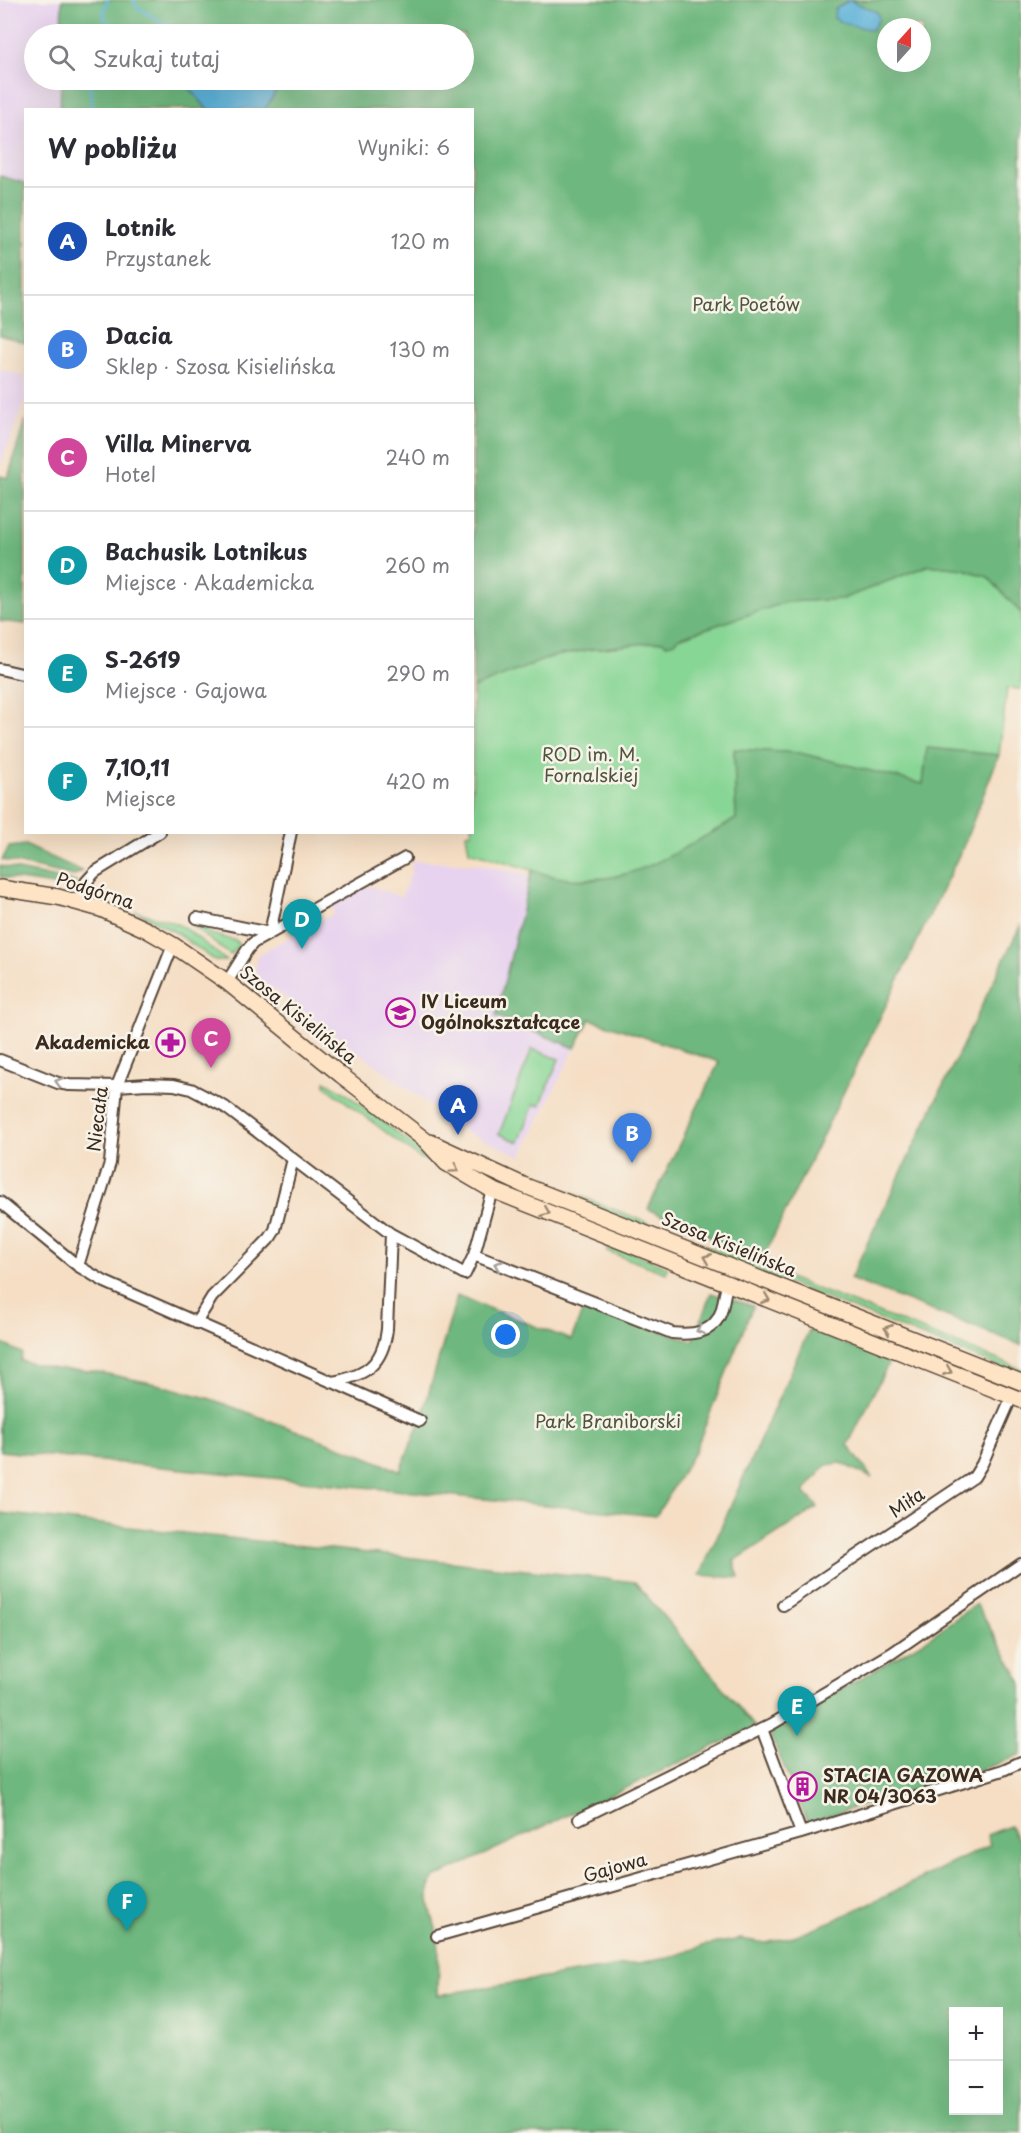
<!DOCTYPE html>
<html lang="pl">
<meta charset="utf-8">
<style>
body{margin:0;font-family:"Playpen Sans",sans-serif;background:#f2f2f3;color:#2b2b33}
.controls{position:absolute;right:18px;bottom:18px;display:grid;overflow:hidden;border-radius:0px;box-shadow:0 6px 24px #0002}
.controls button{width:54px;height:54px;display:grid;place-items:center;padding:0;border:0;border-bottom:2px solid #e1e1e2;background:#fff;color:#2b2b33;font:30px sans-serif}
.compass{position:absolute;left:877px;top:18px;width:54px;height:54px;border-radius:50%;background:#fff;box-shadow:0 6px 24px #0002;rotate:21deg}
.you{position:absolute;left:506px;top:1335px;width:21px;height:21px;margin:-15px;border:4px solid #fff;border-radius:50%;background:#1a73e8;box-shadow:0 0 0 9px #1a73e833}
.badge{display:grid;place-items:center;width:39px;height:39px;border-radius:50%;background:#b5179e;color:#fff;font-size:20px;font-weight:700}
.pin{position:absolute;translate:-50% -50px;filter:drop-shadow(0 2px 3px #0008)}
.pin::after{content:'';position:absolute;top:32px;width:21px;height:18px;background:inherit;clip-path:polygon(0 0,100% 0,50% 100%)}
.list{margin:0;padding:0;list-style:none}
h2{display:flex;justify-content:space-between;align-items:center;height:78px;margin:0;padding:0 24px;font-size:26px}
h2 small{font-size:20px;font-weight:400;color:#7c7c81}
.list li{display:grid;grid-template-columns:39px 1fr auto;gap:18px;align-items:center;box-sizing:border-box;height:108px;padding:0 24px;border-top:2px solid #e1e1e2}
.list b{display:block;font-size:22px;white-space:nowrap}
.list p{margin:0;font-size:20px;white-space:nowrap;color:#7c7c81}
.list em{font-size:20px;font-style:normal;color:#7c7c81}
.icon{flex:none;width:33px;height:33px;fill:none;stroke:currentColor;stroke-width:2;stroke-linecap:round;stroke-linejoin:round}
.map{position:relative;flex:none;width:1021px;height:2133px;overflow:hidden}
.search{position:absolute;background:#fff;box-shadow:0 6px 24px #0002;left:24px;top:24px;width:450px;height:66px;display:flex;align-items:center;gap:15px;box-sizing:border-box;padding:0 21px;border-radius:33px;color:#7c7c81;font-size:22px}
.panel{position:absolute;background:#fff;box-shadow:0 6px 24px #0002;left:24px;top:108px;width:450px;height:726px;border-radius:0px}
.map>svg:first-child{display:block}
.built{fill:#e7d2ef}
.green{fill:#88d695;stroke:#62805a;stroke-width:1.5}
.forest{fill:#6eb77e;stroke:#54704e;stroke-width:1.5;fill-rule:evenodd}
.water{fill:#5db2d9;stroke:#4c6e7c;stroke-width:1.5}
.lines{fill:none;stroke-linecap:round;stroke-linejoin:round}
.stream{stroke:#5db2d9;stroke-width:3}
.street-casing{stroke:#574537;stroke-width:14}
.secondary-casing{stroke:#574537;stroke-width:18}
.street{stroke:#fff;stroke-width:10}
.secondary{stroke:#fee4c5;stroke-width:15}
.oneway{stroke:#a79f9a}
.oneway2{stroke:#9c8772}
.labels{text-anchor:middle;stroke-width:5;stroke-linejoin:round;paint-order:stroke}
.park-label{font-size:18px;fill:#4e553c;stroke:#f7f3e8}
.street-label{font-size:18px;fill:#3b2a1e;stroke:#f7f3e8}
.poi-label{font-size:18px;font-weight:bold;fill:#3b2a1e;stroke:#f7f3e8;text-anchor:start}
</style>
<div class="map">
<svg width="1021" height="2133" viewBox="0 0 1021 2133">
<rect width="100%" height="100%" fill="#f7f3e8"/>
<filter id="ink" filterUnits="userSpaceOnUse"><feTurbulence type="fractalNoise" baseFrequency=".0167" numOctaves="2"/><feDisplacementMap in="SourceGraphic" scale="12" xChannelSelector="R" yChannelSelector="G"/><feConvolveMatrix kernelMatrix="1 2 1 2 8 2 1 2 1" color-interpolation-filters="sRGB"/></filter>
<filter id="wash" filterUnits="userSpaceOnUse"><feTurbulence type="fractalNoise" baseFrequency=".008" numOctaves="4" result="noise"/><feDisplacementMap in="SourceGraphic" scale="24" xChannelSelector="R" yChannelSelector="G"/><feGaussianBlur stdDeviation="1.35" result="paint"/><feColorMatrix in="noise" values="0 0 0 0 0 0 0 0 0 0 0 0 0 0 0 0 0 1.4 0 .05"/><feComposite in="paint" operator="in"/></filter>
<g filter="url(#wash)">
<rect width="100%" height="100%" fill="#f5dec4"/>
<path class="built" d="M0,0H101L90,34H34V80H75L65,109L26,110L25,183L0,176Z
M0,369L25,377L26,397L0,467Z
M411,861L476,864L531,875L496,1016L575,1048L521,1156L466,1132L260,979L256,974V959L259,954L335,913L331,906L359,890L370,886L401,897L412,870Z"/>
<path class="green" d="M929,565L964,569L988,577L1021,613V689L1007,688L999,755L927,748L923,785L800,753L734,750L736,819L673,855L642,870L608,878L565,880L469,851L466,833L472,832L473,688L550,657L587,650L662,641L666,644L675,642L678,638L786,602L842,599Z
M135,911L172,922L185,928L227,961H216L175,932Z
M192,922L203,924L211,934L237,941L239,945L231,955L229,954L191,925Z
M532,1049L559,1059L540,1106L534,1104L519,1142L499,1134Z
M325,1081L344,1092L437,1164L420,1158L329,1089L325,1085Z
M564,1190L1021,1369V1375L561,1194Z
M557,1205L1021,1387V1394L555,1209Z
M610,1244L667,1267L666,1273L607,1251Z"/>
<path class="forest" d="M62,0H1021V613L988,577L964,569L929,565L842,599L786,602L678,638L675,642L666,644L662,641L587,650L551,657L473,688L472,110L265,109L277,83V80H464V34H265L260,29L204,32L185,31L181,34H61ZM886,27H922V63H886Z
M61,80H183L208,109L60,110Z
M0,176L25,183V343L0,335Z
M25,420V624L0,621V476L8,478Z
M927,748L999,755L963,847L762,1260L648,1209L719,1062L590,1019L575,1048L496,1016L532,870C613,900 668,856 736,819L734,749L800,753L923,784Z
M25,845L82,871L74,876L2,860L9,847Z
M0,866L76,882V883L67,887L0,877Z
M1021,924V1345L850,1279Z
M711,1293L753,1306L695,1451L656,1516L0,1451V1343L22,1353L21,1361L56,1369L93,1371L161,1385L211,1399L357,1453L400,1471L422,1416L457,1296L571,1340L585,1305L693,1341Z
M809,1330L889,1362L848,1445L872,1478L841,1463L826,1465L804,1492L818,1507L734,1561L739,1578L700,1575Z
M0,1513L635,1582L755,1727L434,1878C422,1896 435,1919 438,1938C440,1956 438,1976 438,1995L669,1958L702,1946L718,1943L741,1939L766,1943L797,1935L839,1918L990,1845L987,1835L1010,1826L1021,1843V2133H0ZM954,2012H998V2110H954Z
M976,1604L1021,1681V1754L1001,1763L808,1822L769,1732L924,1641Z"/>
<path class="water" d="M849,0L877,12L879,19L872,30L843,23L834,18L835,9Z
M183,80H277C278,92 271,99 265,109L208,110Z"/>
<g class="lines">
<path class="stream" d="M134,0L137,7L181,34
M104,34L107,21L103,14L108,0
M88,80L92,99L90,110"/>
</g>
</g>
<g filter="url(#ink)">
<g class="lines">
<defs>
<path id="street" d="M0,669L26,675
M79,903L86,882L95,872L160,832
M197,918L270,933L291,832
M227,982L247,950L253,943L405,858
M0,1060L58,1083L69,1085L117,1086L147,1084L174,1085L191,1089L225,1107L391,1234L465,1274L474,1255L492,1190L490,1186
M0,1202L78,1266L105,1282L332,1382C366,1376 383,1364 387,1329L391,1234
M474,1255L672,1333C692,1335 713,1334 721,1312C724,1303 724,1293 728,1284
M78,1266L110,1163L117,1086L173,945
M196,1323L212,1297L270,1238L275,1230L293,1159
M333,1382L420,1421
M783,1605L974,1477L982,1464L1012,1396
M762,1729L801,1833
M579,1819L772,1724L892,1653L1021,1564
M437,1936L801,1833L1003,1770L1021,1762"/>
<path id="secondary" d="M0,888L58,897L101,909L147,930L173,945L227,982L341,1075L425,1140L446,1163L492,1190L1021,1400
M430,1142L523,1185L1021,1382"/>
</defs>
<use href="#street" class="street-casing"/>
<use href="#secondary" class="secondary-casing"/>
<use href="#street" class="street"/>
<use href="#secondary" class="secondary"/>
</g>
<defs><path id="oneway-chevron" d="M-2-3.5L2.5 0L-2 3.5" fill="none" stroke-width="1.6" stroke-linecap="round" stroke-linejoin="round" transform="scale(1.5)"/></defs>
<g class="oneway">
<use href="#oneway-chevron" transform="translate(59 1082) rotate(-164)"/>
<use href="#oneway-chevron" transform="translate(498 1265) rotate(-158)"/>
<use href="#oneway-chevron" transform="translate(700 1330) rotate(161)"/>
</g>
<g class="oneway2">
<use href="#oneway-chevron" transform="translate(455 1169) rotate(34)"/>
<use href="#oneway-chevron" transform="translate(546 1212) rotate(22)"/>
<use href="#oneway-chevron" transform="translate(707 1258) rotate(-158)"/>
<use href="#oneway-chevron" transform="translate(766 1299) rotate(22)"/>
<use href="#oneway-chevron" transform="translate(888 1329) rotate(-158)"/>
<use href="#oneway-chevron" transform="translate(948 1371) rotate(22)"/>
</g>
</g>
<defs>
<symbol id="school-ring" viewBox="-11 -11 22 22"><circle r="9.5" fill="#f7f3e8" stroke="#b5179e" stroke-width="1.5"/><path d="M0-5L7-2L0 1L-7-2ZM-4 1L0 2.5L4 1V4Q0 6-4 4Z" fill="#b5179e"/></symbol>
<symbol id="pharmacy-ring" viewBox="-11 -11 22 22"><circle r="9.5" fill="#f7f3e8" stroke="#b5179e" stroke-width="1.5"/><path d="M-2-6h4v4h4v4h-4v4h-4v-4h-4v-4h4Z" fill="#b5179e"/></symbol>
<symbol id="building-ring" viewBox="-11 -11 22 22"><circle r="9.5" fill="#f7f3e8" stroke="#b5179e" stroke-width="1.5"/><path d="M-4-6H4V6H1V3H-1V6H-4ZM-2.5-4.3h1.7v1.8h-1.7ZM.8-4.3h1.7v1.8H.8ZM-2.5-1h1.7V.8h-1.7ZM.8-1h1.7V.8H.8Z" fill="#b5179e"/></symbol>
</defs>
<g fill-rule="evenodd">
<use href="#school-ring" x="384" y="996" width="33" height="33"/>
<use href="#pharmacy-ring" x="154" y="1026" width="33" height="33"/>
<use href="#building-ring" x="786" y="1770" width="33" height="33"/>
</g>
<g class="labels">
<g class="park-label">
<text x="746" y="311">Park Poetów</text>
<text x="591" y="761">ROD im. M.<tspan x="591" dy="21">Fornalskiej</tspan></text>
<text x="608" y="1428">Park Braniborski</text>
</g>
<g class="street-label">
<text transform="translate(95 891) rotate(18)" y="6">Podgórna</text>
<text transform="translate(298 1015) rotate(39)" y="6">Szosa Kisielińska</text>
<text transform="translate(98 1119) rotate(-83)" y="6">Niecała</text>
<text transform="translate(729 1245) rotate(22)" y="6">Szosa Kisielińska</text>
<text transform="translate(907 1503) rotate(-34)" y="6">Miła</text>
<text transform="translate(615 1868) rotate(-16)" y="6">Gajowa</text>
</g>
<g class="poi-label">
<text x="421" y="1008">IV Liceum<tspan x="421" dy="21">Ogólnokształcące</tspan></text>
<text x="150" y="1049" text-anchor="end">Akademicka</text>
<text x="823" y="1782">STACIA GAZOWA<tspan x="823" dy="21">NR 04/3063</tspan></text>
</g>
</g>
</svg>
<div class="controls">
<button>+</button>
<button>−</button>
</div>
<svg class="compass" viewBox="-18 -18 36 36"><path d="M0-13l5 13h-10z" fill="#e53935"/><path d="M0 13l5-13h-10z" fill="#7c7c81"/></svg>
<div class="you"></div>
<div class="pin badge" style="left:458px;top:1135px;background:#1a4fb4">A</div>
<div class="pin badge" style="left:632px;top:1163px;background:#3f7fe0">B</div>
<div class="pin badge" style="left:211px;top:1068px;background:#d1479c">C</div>
<div class="pin badge" style="left:302px;top:949px;background:#0f9aa8">D</div>
<div class="pin badge" style="left:797px;top:1736px;background:#0f9aa8">E</div>
<div class="pin badge" style="left:127px;top:1931px;background:#0f9aa8">F</div>
<div class="search"><svg class="icon" aria-label="search" viewBox="0 0 24 24"><circle cx="10" cy="10" r="6"/><path d="M15 15l6 6"/></svg>Szukaj tutaj</div>
<section class="panel">
<h2>W pobliżu<small>Wyniki: 6</small></h2>
<ul class="list">
<li><span class="badge" style="background:#1a4fb4">A</span><div><b>Lotnik</b><p>Przystanek</p></div><em>120 m</em></li>
<li><span class="badge" style="background:#3f7fe0">B</span><div><b>Dacia</b><p>Sklep · Szosa Kisielińska</p></div><em>130 m</em></li>
<li><span class="badge" style="background:#d1479c">C</span><div><b>Villa Minerva</b><p>Hotel</p></div><em>240 m</em></li>
<li><span class="badge" style="background:#0f9aa8">D</span><div><b>Bachusik Lotnikus</b><p>Miejsce · Akademicka</p></div><em>260 m</em></li>
<li><span class="badge" style="background:#0f9aa8">E</span><div><b>S-2619</b><p>Miejsce · Gajowa</p></div><em>290 m</em></li>
<li><span class="badge" style="background:#0f9aa8">F</span><div><b>7,10,11</b><p>Miejsce</p></div><em>420 m</em></li>
</ul>
</section>
</div>
